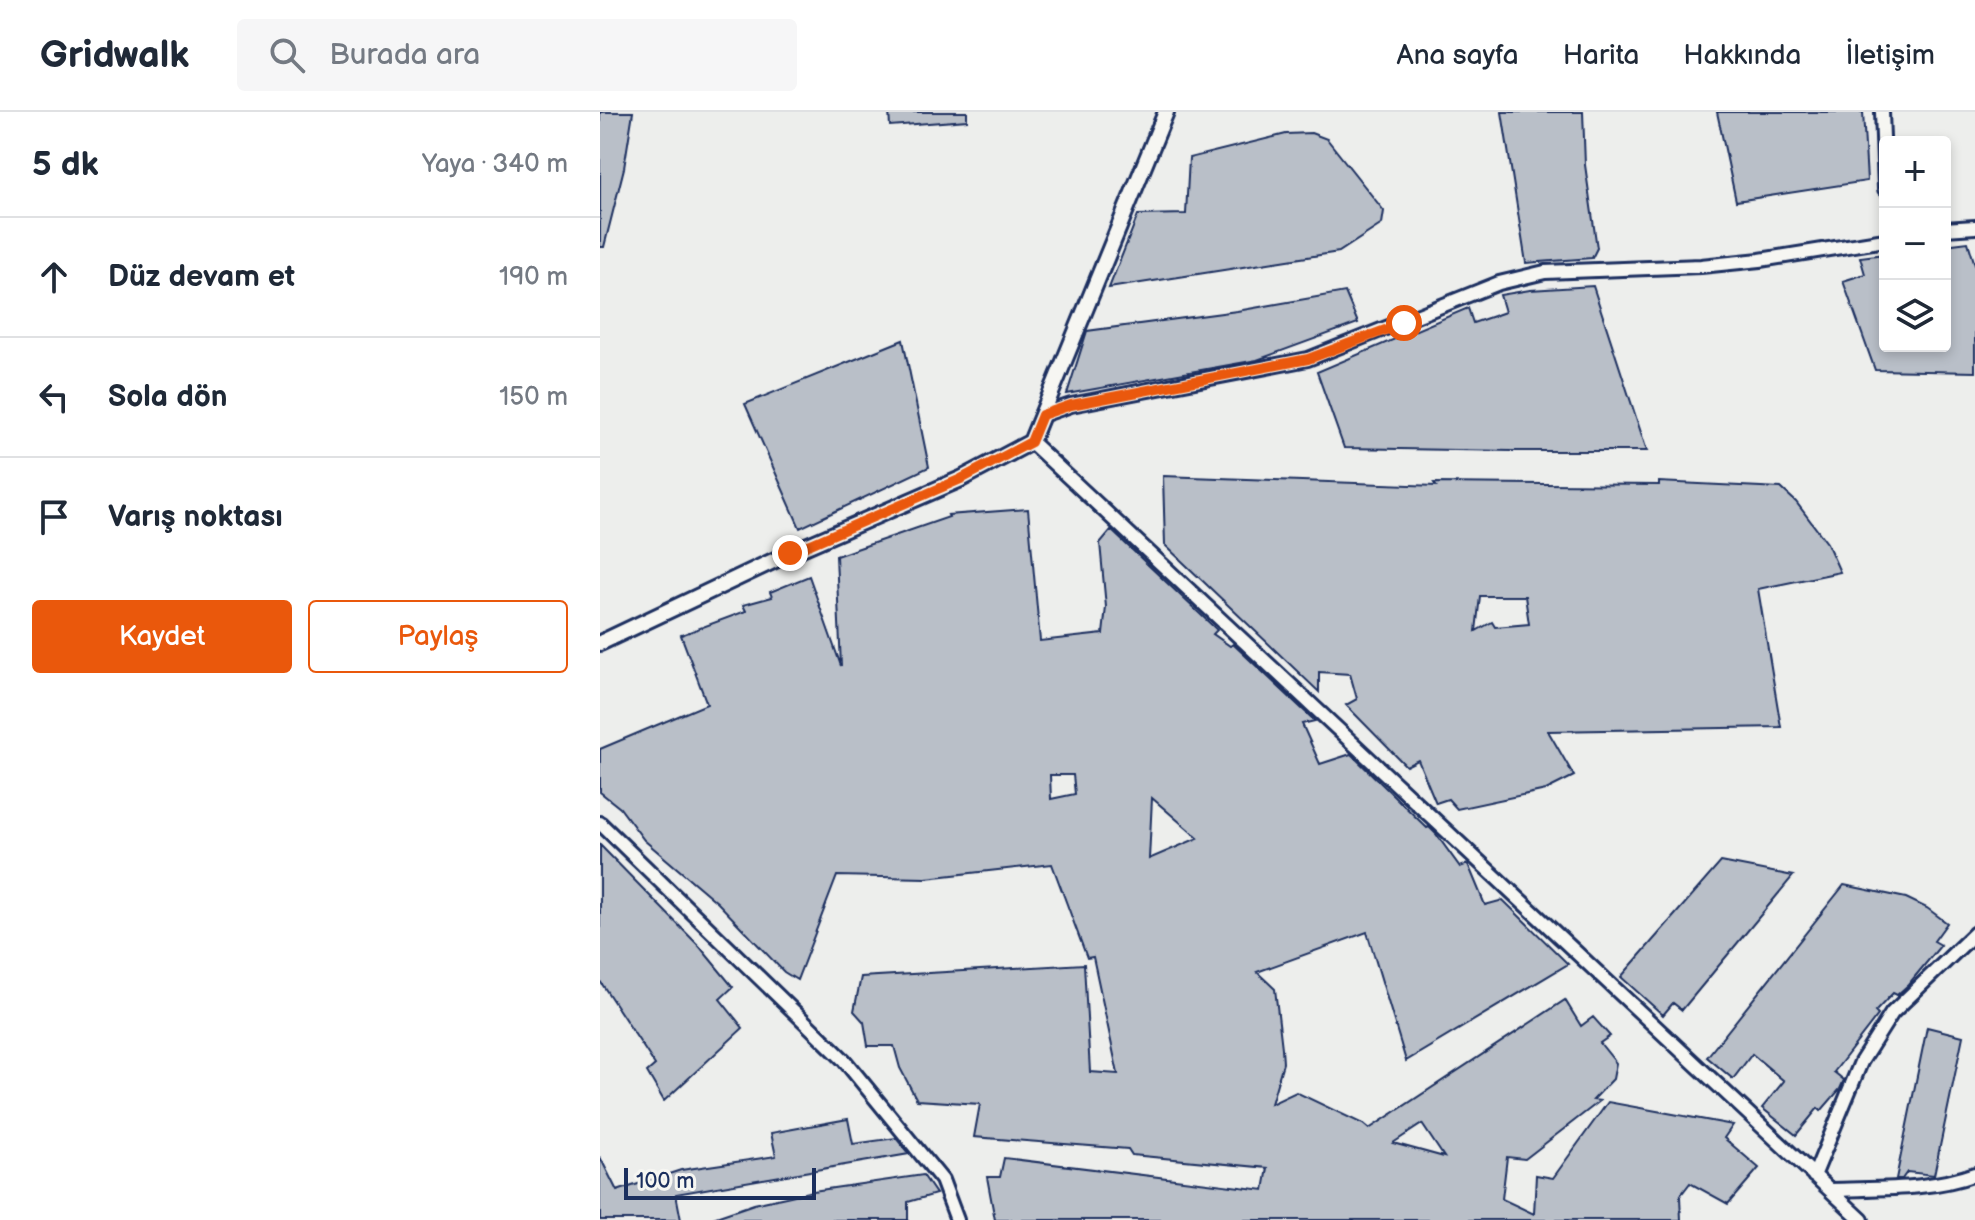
<!DOCTYPE html>
<html lang="tr">
<meta charset="utf-8">
<style>
body{margin:0;font-family:"Balsamiq Sans",sans-serif;background:#f6f6f7;color:#1f2937}
.controls{position:absolute;right:24px;top:24px;display:grid;overflow:hidden;border-radius:8px;box-shadow:0 4px 12px #0003}
.controls button{width:72px;height:72px;display:grid;place-items:center;padding:0;border:0;border-bottom:2px solid #e0e1e3;background:#fff;color:#1f2937;font:40px sans-serif}
.scale{position:absolute;left:24px;bottom:20px;width:192px;box-sizing:border-box;padding-left:8px;border:4px solid #1b2f5e;border-top:0;font-size:22px;line-height:28px;white-space:nowrap;color:#1b2f5e;-webkit-text-stroke:6px #f6f6f2;paint-order:stroke}
.stop{position:absolute;width:24px;height:24px;margin:-18px;border:6px solid #ea580c;border-radius:50%;background:#fff}
.stop.end{background:#ea580c;border-color:#fff;box-shadow:0 2px 8px #0008}
.list{margin:0;padding:0;list-style:none}
h2{display:flex;justify-content:space-between;align-items:center;height:104px;margin:0;padding:0 32px;font-size:34px}
h2 small{font-size:26px;font-weight:400;color:#747a83}
.list li{display:grid;grid-template-columns:52px 1fr auto;gap:24px;align-items:center;box-sizing:border-box;height:120px;padding:0 32px;border-top:2px solid #e0e1e3}
.list b{display:block;font-size:30px;white-space:nowrap}
.list em{font-size:26px;font-style:normal;color:#747a83}
.actions{display:flex;gap:16px;padding:24px 32px}
.actions a{flex:1;padding:18px 0;border:2px solid #ea580c;border-radius:8px;text-align:center;font-size:28px;color:#ea580c}
.actions .main{background:#ea580c;color:#fff}
.icon{flex:none;width:44px;height:44px;fill:none;stroke:currentColor;stroke-width:2;stroke-linecap:round;stroke-linejoin:round}
.map{position:relative;flex:none;width:1375px;height:1108px;overflow:hidden}
header{display:flex;align-items:center;gap:48px;box-sizing:border-box;height:112px;padding:0 40px;background:#fff;border-bottom:2px solid #e0e1e3}
header strong{font-size:38px}
nav{display:flex;gap:44px;margin-inline-start:auto;font-size:28px}
.search{width:560px;height:72px;background:#f6f6f7;display:flex;align-items:center;gap:20px;box-sizing:border-box;padding:0 28px;border-radius:8px;color:#747a83;font-size:30px}
main{display:flex}
aside{flex:1;background:#fff}
.map>svg:first-child{display:block}
.building{fill:#b9bfc8;stroke:#1b2f5e;stroke-width:2;fill-rule:evenodd}
.lines{fill:none;stroke-linecap:round;stroke-linejoin:round}
.minor-casing{stroke:#1b2f5e;stroke-width:18}
.tertiary-casing{stroke:#1b2f5e;stroke-width:20}
.minor{stroke:#f6f6f2;stroke-width:12}
.tertiary{stroke:#f6f6f2;stroke-width:14}
.route{stroke:#ea580c;stroke-width:10}
</style>
<header>
<strong>Gridwalk</strong>
<div class="search"><svg class="icon" aria-label="search" viewBox="0 0 24 24"><circle cx="10" cy="10" r="6"/><path d="M15 15l6 6"/></svg>Burada ara</div>
<nav><a>Ana sayfa</a><a>Harita</a><a>Hakkında</a><a>İletişim</a></nav>
</header>
<main>
<aside>
<h2>5 dk<small>Yaya · 340 m</small></h2>
<ul class="list">
<li><svg class="icon" aria-label="ahead" viewBox="0 0 24 24"><path d="M12 20V5M6 11l6-6 6 6"/></svg><div><b>Düz devam et</b></div><em>190 m</em></li>
<li><svg class="icon" aria-label="left" viewBox="0 0 24 24"><path d="M17 20v-9H6M10 6l-5 5 5 5"/></svg><div><b>Sola dön</b></div><em>150 m</em></li>
<li><svg class="icon" aria-label="arrive" viewBox="0 0 24 24"><path d="M6 21V4h12l-3 4 3 4H6"/></svg><div><b>Varış noktası</b></div></li>
</ul>
<div class="actions"><a class="main">Kaydet</a><a>Paylaş</a></div>
</aside>
<div class="map">
<svg width="1375" height="1108" viewBox="0 0 1375 1108">
<rect width="100%" height="100%" fill="#edeeec"/>
<filter id="ink" filterUnits="userSpaceOnUse"><feTurbulence type="fractalNoise" baseFrequency=".0125" numOctaves="2"/><feDisplacementMap in="SourceGraphic" scale="16" xChannelSelector="R" yChannelSelector="G"/><feConvolveMatrix kernelMatrix="1 2 1 2 8 2 1 2 1" color-interpolation-filters="sRGB"/></filter>
<g filter="url(#ink)">
<path class="building" d="M0,0H33L24,56L4,135H0Z
M289,0H367V8L290,14Z
M902,0H983L985,53L997,136L992,146L926,151Z
M1117,0H1263L1267,69L1136,89Z
M711,21L727,27L784,99L782,112L739,140L509,176L538,103L586,102L589,46L686,22Z
M1368,130L1375,153V260L1275,258L1243,169L1265,162L1260,145L1285,142V234H1345V133Z
M993,174L1047,339H912L744,336L717,260L868,196L873,211L905,200L900,183L930,178Z
M745,180L758,211L657,248L467,282L487,219L637,199Z
M303,228L329,355L200,416L145,292Z
M563,364L836,374L834,371L1059,373V370L1181,376L1196,390L1227,431L1240,460L1158,477L1181,615L948,619L974,664L946,678L857,697L848,687L836,691L818,648L806,654L746,593L757,587L750,562L719,560V580L565,433ZM880,484H925L929,512L895,515L892,510L876,519Z
M428,397L440,529L503,522L506,495L500,431L511,418L617,518L613,522L630,534L633,532L715,609L702,612L720,652L751,642L827,716L829,715L836,722L860,755L868,752L885,793L903,788L968,852L806,949L767,820L657,860L675,877L682,936L683,951L671,992L696,980L763,1012L769,1017L965,888L981,914L993,905L1010,924L1000,931L1016,951L1013,967L993,988L1000,989L925,1047L907,1045L902,1087L934,1102L936,1063L953,1066L1008,990L1133,1013L1124,1026L1159,1056L1128,1092L1090,1071L1080,1084L1081,1108H395L387,1065H400L404,1046L664,1078L668,1056L532,1043L528,1037L374,1025L380,992L317,988L300,956L294,934H268L264,910L254,899L261,865L484,852L490,960L518,962L493,845L487,846L452,752L326,766L237,764L197,868L184,860L118,791L44,728L20,696L0,680V637L107,592L81,523L146,499L143,493L172,485L170,480L209,464L241,554L236,444L349,405L348,403ZM450,663H473L475,682L451,687ZM552,686L598,726L549,747ZM822,1012L844,1045L793,1031Z
M0,733L100,835L133,875L120,887L143,916L64,989L47,960L55,953L0,869Z
M1121,750L1193,764L1082,898L1073,891L1063,903L1021,865Z
M1244,773L1306,786L1327,796L1347,811L1334,829L1341,833L1308,873L1297,883L1293,881L1275,900L1278,903L1234,960L1244,968L1240,977L1221,999L1218,996L1196,1023L1162,996L1184,969L1152,942L1133,967L1107,945Z
M1327,915L1363,924L1334,1063L1307,1060L1302,1067H1296Z
M248,1007L253,1032L296,1026L309,1042L76,1082L81,1108H0V1045L17,1079L81,1058L176,1044L171,1021Z
M323,1063L336,1082L308,1090V1108H113V1106L154,1092L213,1079Z"/>
<g class="lines">
<defs>
<path id="minor" d="M1282,0L1285,77
M1345,117L1375,115
M442,303L471,293L708,247L899,171L945,160L1101,154L1160,148L1285,128
M431,330L1262,1108
M0,711L244,948L342,1068L357,1108
M1214,1064L1261,950L1292,901L1375,821
M1230,1078C1278,1076 1329,1079 1375,1062"/>
<path id="tertiary" d="M0,531L190,441L361,367L431,330L566,0"/>
</defs>
<use href="#minor" class="minor-casing"/>
<use href="#tertiary" class="tertiary-casing"/>
<use href="#minor" class="minor"/>
<use href="#tertiary" class="tertiary"/>
</g>
</g>
<g class="lines" filter="url(#ink)">
<path class="route" d="M190,441L361,367L431,330L442,303L471,293L708,247L804,211"/>
</g>
</svg>
<div class="controls">
<button>+</button>
<button>−</button>
<button><svg class="icon" aria-label="layers" viewBox="0 0 24 24"><path d="M12 4l9 5-9 5-9-5zM3 14l9 5 9-5"/></svg></button>
</div>
<div class="scale">100 m</div>
<div class="stop" style="left:804px;top:211px"></div>
<div class="stop end" style="left:190px;top:441px"></div>
</div>
</main>
